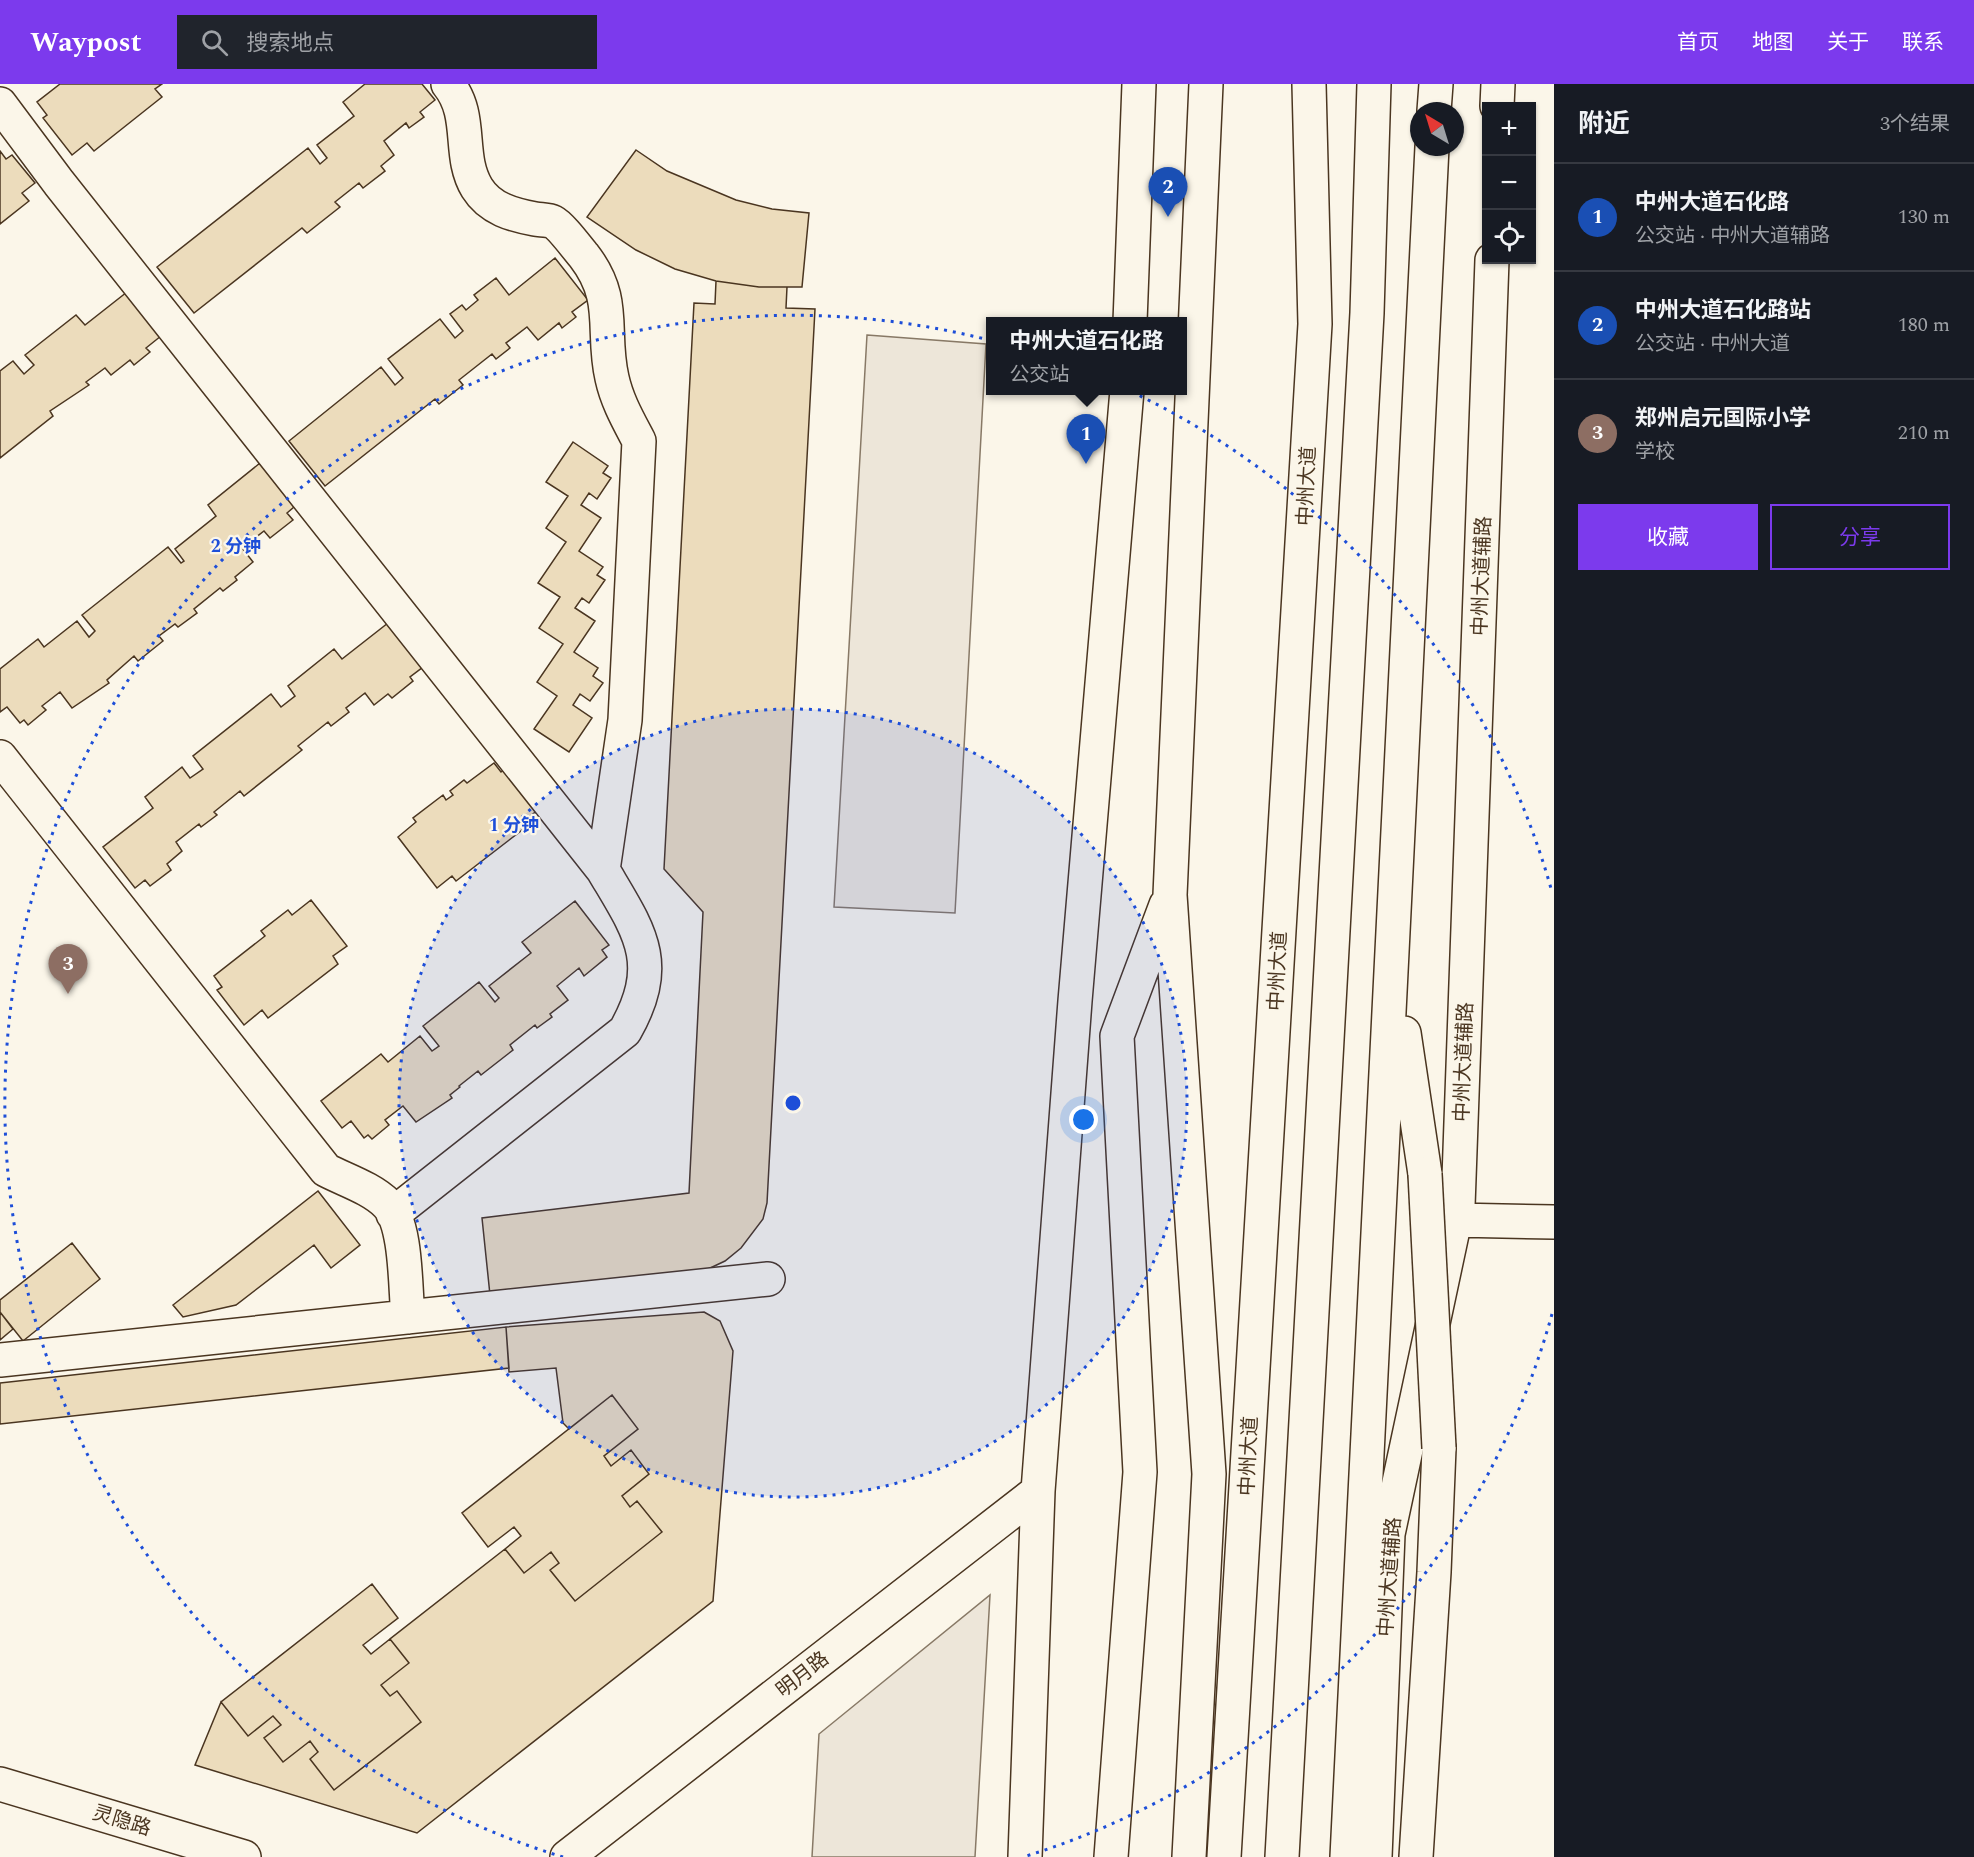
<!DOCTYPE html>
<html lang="zh">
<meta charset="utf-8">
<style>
body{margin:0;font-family:Spectral,"Noto Sans SC",serif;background:#20242c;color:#f1f3f6}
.controls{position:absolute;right:18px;top:18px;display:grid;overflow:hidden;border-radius:0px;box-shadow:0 2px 4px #0004}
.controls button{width:54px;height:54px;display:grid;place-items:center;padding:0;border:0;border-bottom:2px solid #363941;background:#171b24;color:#f1f3f6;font:30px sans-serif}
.compass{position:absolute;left:1410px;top:18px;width:54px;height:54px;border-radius:50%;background:#171b24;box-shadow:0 2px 4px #0004;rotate:322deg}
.you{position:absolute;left:1084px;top:1036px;width:21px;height:21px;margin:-15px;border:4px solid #fff;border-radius:50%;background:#1a73e8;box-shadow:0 0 0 9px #1a73e833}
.badge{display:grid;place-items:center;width:39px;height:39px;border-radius:50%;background:#7c3aed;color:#fff;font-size:20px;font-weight:700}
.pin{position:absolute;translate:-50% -50px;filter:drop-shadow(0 2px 3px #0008)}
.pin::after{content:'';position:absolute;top:32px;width:21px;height:18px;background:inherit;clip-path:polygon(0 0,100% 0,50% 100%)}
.popup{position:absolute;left:986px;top:233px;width:201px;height:78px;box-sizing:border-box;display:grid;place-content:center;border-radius:0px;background:#171b24;filter:drop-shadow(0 2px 4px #0005);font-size:20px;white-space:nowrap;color:#9ea1a6}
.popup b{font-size:22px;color:#f1f3f6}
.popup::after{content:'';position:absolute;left:50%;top:100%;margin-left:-12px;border:12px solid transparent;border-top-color:#171b24}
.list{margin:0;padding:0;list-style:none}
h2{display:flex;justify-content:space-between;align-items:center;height:78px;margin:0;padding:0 24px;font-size:26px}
h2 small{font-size:20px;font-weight:400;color:#9ea1a6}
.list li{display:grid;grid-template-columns:39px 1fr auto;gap:18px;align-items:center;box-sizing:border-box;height:108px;padding:0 24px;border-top:2px solid #363941}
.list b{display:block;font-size:22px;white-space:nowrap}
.list p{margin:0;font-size:20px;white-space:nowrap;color:#9ea1a6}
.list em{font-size:20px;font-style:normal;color:#9ea1a6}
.actions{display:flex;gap:12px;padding:18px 24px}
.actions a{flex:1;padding:14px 0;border:2px solid #7c3aed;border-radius:0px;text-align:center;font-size:21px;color:#7c3aed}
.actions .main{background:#7c3aed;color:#fff}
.icon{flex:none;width:33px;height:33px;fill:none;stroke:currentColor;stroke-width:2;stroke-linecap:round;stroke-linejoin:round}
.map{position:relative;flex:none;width:1554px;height:1773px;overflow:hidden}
header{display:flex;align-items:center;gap:36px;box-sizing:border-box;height:84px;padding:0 30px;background:#7c3aed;color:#fff}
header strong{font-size:28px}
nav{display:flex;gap:33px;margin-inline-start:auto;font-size:21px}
.search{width:420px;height:54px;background:#20242c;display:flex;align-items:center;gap:15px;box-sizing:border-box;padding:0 21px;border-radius:0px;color:#9ea1a6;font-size:22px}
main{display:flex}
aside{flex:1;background:#171b24}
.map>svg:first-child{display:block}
.green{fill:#ede6d9;stroke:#887966;stroke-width:1.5}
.building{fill:#ecdcbc;stroke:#4a3520;stroke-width:1.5}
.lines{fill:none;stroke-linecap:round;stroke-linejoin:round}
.minor-casing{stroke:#4a3520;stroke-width:36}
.major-casing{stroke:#4a3520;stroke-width:36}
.highway-casing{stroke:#4a3520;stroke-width:36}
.minor{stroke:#fbf6e9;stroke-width:33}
.major{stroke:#fbf6e9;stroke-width:33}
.highway{stroke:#fbf6e9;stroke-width:33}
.highway-bridge-casing{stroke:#4a3520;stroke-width:36;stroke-linecap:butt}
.highway-bridge{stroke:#fbf6e9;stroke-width:33}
.ring{fill:none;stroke:#1d4ed8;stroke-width:3;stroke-dasharray:3 6}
.labels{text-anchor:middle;stroke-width:4.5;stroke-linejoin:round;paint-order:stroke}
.street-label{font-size:20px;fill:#4a3520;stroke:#fbf6e9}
.centre{fill:#1d4ed8;stroke:#fbf6e9;stroke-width:3}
.ring-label{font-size:18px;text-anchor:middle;font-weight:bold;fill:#1d4ed8;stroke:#fbf6e9;stroke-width:4.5;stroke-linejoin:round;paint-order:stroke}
</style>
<header>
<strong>Waypost</strong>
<div class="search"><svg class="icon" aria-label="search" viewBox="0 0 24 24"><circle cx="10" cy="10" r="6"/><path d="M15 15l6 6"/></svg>搜索地点</div>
<nav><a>首页</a><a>地图</a><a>关于</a><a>联系</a></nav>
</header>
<main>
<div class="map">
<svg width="1554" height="1773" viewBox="0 0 1554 1773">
<rect width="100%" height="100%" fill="#fbf6e9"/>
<path class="green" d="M867,251L986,260L955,829L834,823Z
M990,1511L975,1773H812L819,1650Z"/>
<path class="building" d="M60,0H162L155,5L162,13L94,67L87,59L72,71L43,34L47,31L37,18Z
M365,0H422L435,16L420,28L424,33L409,44L406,39L384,57L394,71L381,82L385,87L363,104L359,99L335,118L340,123L307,149L302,144L194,229L157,183L308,64L320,80L327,74L317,61L354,32L343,18Z
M636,66L667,87L736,116L772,125L809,129L802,203H759L716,197L675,185L636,166L587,133Z
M0,67L6,75L12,71L35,99L22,109L29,117L0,140Z
M555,174L588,216L572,228L576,233L562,244L559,239L538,256L527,243L506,259L510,264L496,275L492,270L459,296L463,301L439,320L435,315L325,402L289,357L381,283L395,301L403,294L388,275L440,235L455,254L463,247L450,230L462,221L466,226L478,216L474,211L496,194L509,211Z
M716,197L759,203H787L786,224L815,225L767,1119L763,1135L741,1164L725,1177L706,1186L490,1211L482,1134L689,1109L703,828L664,785L694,219L715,220Z
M127,208L161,252L146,264L150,268L134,281L130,276L111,291L105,284L86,298L89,301L50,327L53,332L0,374V287L13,277L24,290L34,281L25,271L76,231L85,241Z
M573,358L608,382L603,389L611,394L597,415L589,409L581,421L601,434L579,467L603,483L597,491L605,496L589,519L582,514L575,524L595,537L574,568L598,584L593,592L603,599L590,617L580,610L573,621L592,634L569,668L534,645L557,612L537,598L563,560L539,544L560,513L538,499L566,458L546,444L568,412L546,398Z
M260,379L294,423L287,429L293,436L270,454L264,447L242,464L253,478L235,493L237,496L223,507L220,504L194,525L197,529L178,543L175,540L159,552L163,557L138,577L134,572L107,596L109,599L72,624L60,608L42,622L46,626L28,641L24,636L20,639L7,623L0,628V585L38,555L44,563L77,537L89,553L95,547L82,531L168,463L181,479L184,477L175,465L216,432L208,421Z
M388,539L423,583L410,593L413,597L392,614L388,610L374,621L365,609L346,624L349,628L331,642L328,638L298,662L302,666L244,712L240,707L214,728L217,731L201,743L199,740L176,758L182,767L167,780L171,786L150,802L145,796L135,804L103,763L153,724L145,713L182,683L190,694L203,685L193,672L271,610L281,623L295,612L288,602L334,565L342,575Z
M494,679L501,688L506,684L538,726L522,738L526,743L456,797L452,792L437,804L398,753L416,738L413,734L443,711L446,716L453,711L450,707L464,696L467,699Z
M311,816L347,862L333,872L338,880L268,934L262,926L244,941L217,906L222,903L214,892L265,852L261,847L288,826L292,831Z
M575,817L609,861L602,866L607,873L584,892L579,884L557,902L568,916L550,930L552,933L537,944L535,941L510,961L513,966L481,991L478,987L459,1002L460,1003L450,1011L452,1014L416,1038L403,1022L385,1036L389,1041L372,1055L368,1051L364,1054L351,1037L342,1044L321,1017L381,970L388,978L420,952L432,967L439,962L423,942L479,898L495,918L499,914L489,902L531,869L522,858Z
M318,1107L360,1161L331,1184L314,1161L236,1221L183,1233L173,1221Z
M72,1159L100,1195L23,1257L0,1228V1216Z
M0,1228L13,1245L0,1256Z
M704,1228L720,1237L733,1267L713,1517L417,1749L195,1681L221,1618L248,1652L273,1632L281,1641L264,1654L283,1678L310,1657L318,1668L310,1675L334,1706L421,1638L397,1607L390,1612L381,1601L409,1579L390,1555L505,1465L524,1489L551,1468L559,1479L550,1486L575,1517L662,1448L637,1417L630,1423L622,1412L649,1390L631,1366L611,1382L604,1372L638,1345L612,1311L569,1345L563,1339L556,1284L509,1288L506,1243Z
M506,1243L509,1284L0,1340V1299Z
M612,1311L638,1345L604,1372L611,1382L631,1366L649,1390L622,1412L630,1423L637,1417L662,1448L575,1517L550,1486L559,1479L551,1468L524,1489L505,1465L521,1452L514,1443L488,1463L462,1429Z
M372,1500L398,1534L363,1561L371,1570L390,1555L409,1579L381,1601L390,1612L397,1607L421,1638L334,1706L310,1675L318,1668L310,1657L283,1678L264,1654L281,1641L273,1632L248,1652L221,1618Z"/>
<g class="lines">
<defs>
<path id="minor" d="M448,0C474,32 457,71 477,104C490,125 513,131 535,135C541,136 549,136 553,138C561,142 578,165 584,172C618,216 601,247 612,294C617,317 628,336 639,357L625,636L603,786
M0,20L59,99L603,786C639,847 664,878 625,947L393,1130
M1497,22L1498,0
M1130,238L1139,0
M0,673L326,1086C345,1096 371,1104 387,1120C407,1140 405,1204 408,1233
M1455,1136L1554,1138
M0,1276L768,1195
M0,1700L244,1773
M567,1773L1038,1407
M1025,1773L1038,1407L1075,917L1127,306
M1375,1773L1388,1450L1458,1122L1492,176"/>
<path id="major" d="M1224,1773L1315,240L1309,0
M1282,1773L1367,229L1374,0"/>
<path id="highway" d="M1434,27L1436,0
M1404,949L1425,1090
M1111,1773L1140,1388L1117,952L1166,821
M1189,1773L1209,1390L1170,811L1206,0
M1347,1773L1432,63
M1416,1773L1434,1488L1439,1364"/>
</defs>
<use href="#minor" class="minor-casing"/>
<use href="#major" class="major-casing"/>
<use href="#highway" class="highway-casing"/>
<use href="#minor" class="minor"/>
<use href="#major" class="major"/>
<use href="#highway" class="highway"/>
<defs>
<path id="highway-bridge" d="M1425,1090L1439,1364"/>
</defs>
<use href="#highway-bridge" class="highway-bridge-casing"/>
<use href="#highway-bridge" class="highway-bridge"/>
</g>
<circle cx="793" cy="1019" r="394" fill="#1d4ed8" fill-opacity=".12"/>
<g class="ring">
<circle cx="793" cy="1019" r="394"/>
<path d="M1552 1230A788 788 0 0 1 1023 1773M563 1773A788 788 0 1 1 1552 808"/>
</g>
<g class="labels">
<g class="street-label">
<text transform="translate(1306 402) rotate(-87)" y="7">中州大道</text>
<text transform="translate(1481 492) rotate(-88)" y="7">中州大道辅路</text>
<text transform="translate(1277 887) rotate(-87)" y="7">中州大道</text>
<text transform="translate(1463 978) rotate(-88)" y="7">中州大道辅路</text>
<text transform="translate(1248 1372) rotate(-87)" y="7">中州大道</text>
<text transform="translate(1389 1493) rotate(-86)" y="7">中州大道辅路</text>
<text transform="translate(802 1590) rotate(-38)" y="7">明月路</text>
<text transform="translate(122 1736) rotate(17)" y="7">灵隐路</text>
</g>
</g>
<circle cx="793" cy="1019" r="9" class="centre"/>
<g class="ring-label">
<text x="236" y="468">2 分钟</text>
<text x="514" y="747">1 分钟</text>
</g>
</svg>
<div class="controls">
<button>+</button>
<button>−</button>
<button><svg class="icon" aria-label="locate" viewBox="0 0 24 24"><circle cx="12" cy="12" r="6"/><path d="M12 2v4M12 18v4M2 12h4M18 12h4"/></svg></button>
</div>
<svg class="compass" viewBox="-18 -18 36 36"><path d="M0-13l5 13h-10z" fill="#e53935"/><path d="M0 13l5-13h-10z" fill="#9ea1a6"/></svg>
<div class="you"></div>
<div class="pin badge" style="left:1086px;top:380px;background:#1a4fb4">1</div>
<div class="popup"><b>中州大道石化路</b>公交站</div>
<div class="pin badge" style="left:1168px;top:133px;background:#1a4fb4">2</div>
<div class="pin badge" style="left:68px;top:910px;background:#8d6e63">3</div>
</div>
<aside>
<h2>附近<small>3个结果</small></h2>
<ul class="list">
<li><span class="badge" style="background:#1a4fb4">1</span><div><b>中州大道石化路</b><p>公交站 · 中州大道辅路</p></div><em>130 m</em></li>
<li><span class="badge" style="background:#1a4fb4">2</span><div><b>中州大道石化路站</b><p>公交站 · 中州大道</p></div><em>180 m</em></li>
<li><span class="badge" style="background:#8d6e63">3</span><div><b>郑州启元国际小学</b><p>学校</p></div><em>210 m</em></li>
</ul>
<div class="actions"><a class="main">收藏</a><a>分享</a></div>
</aside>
</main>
